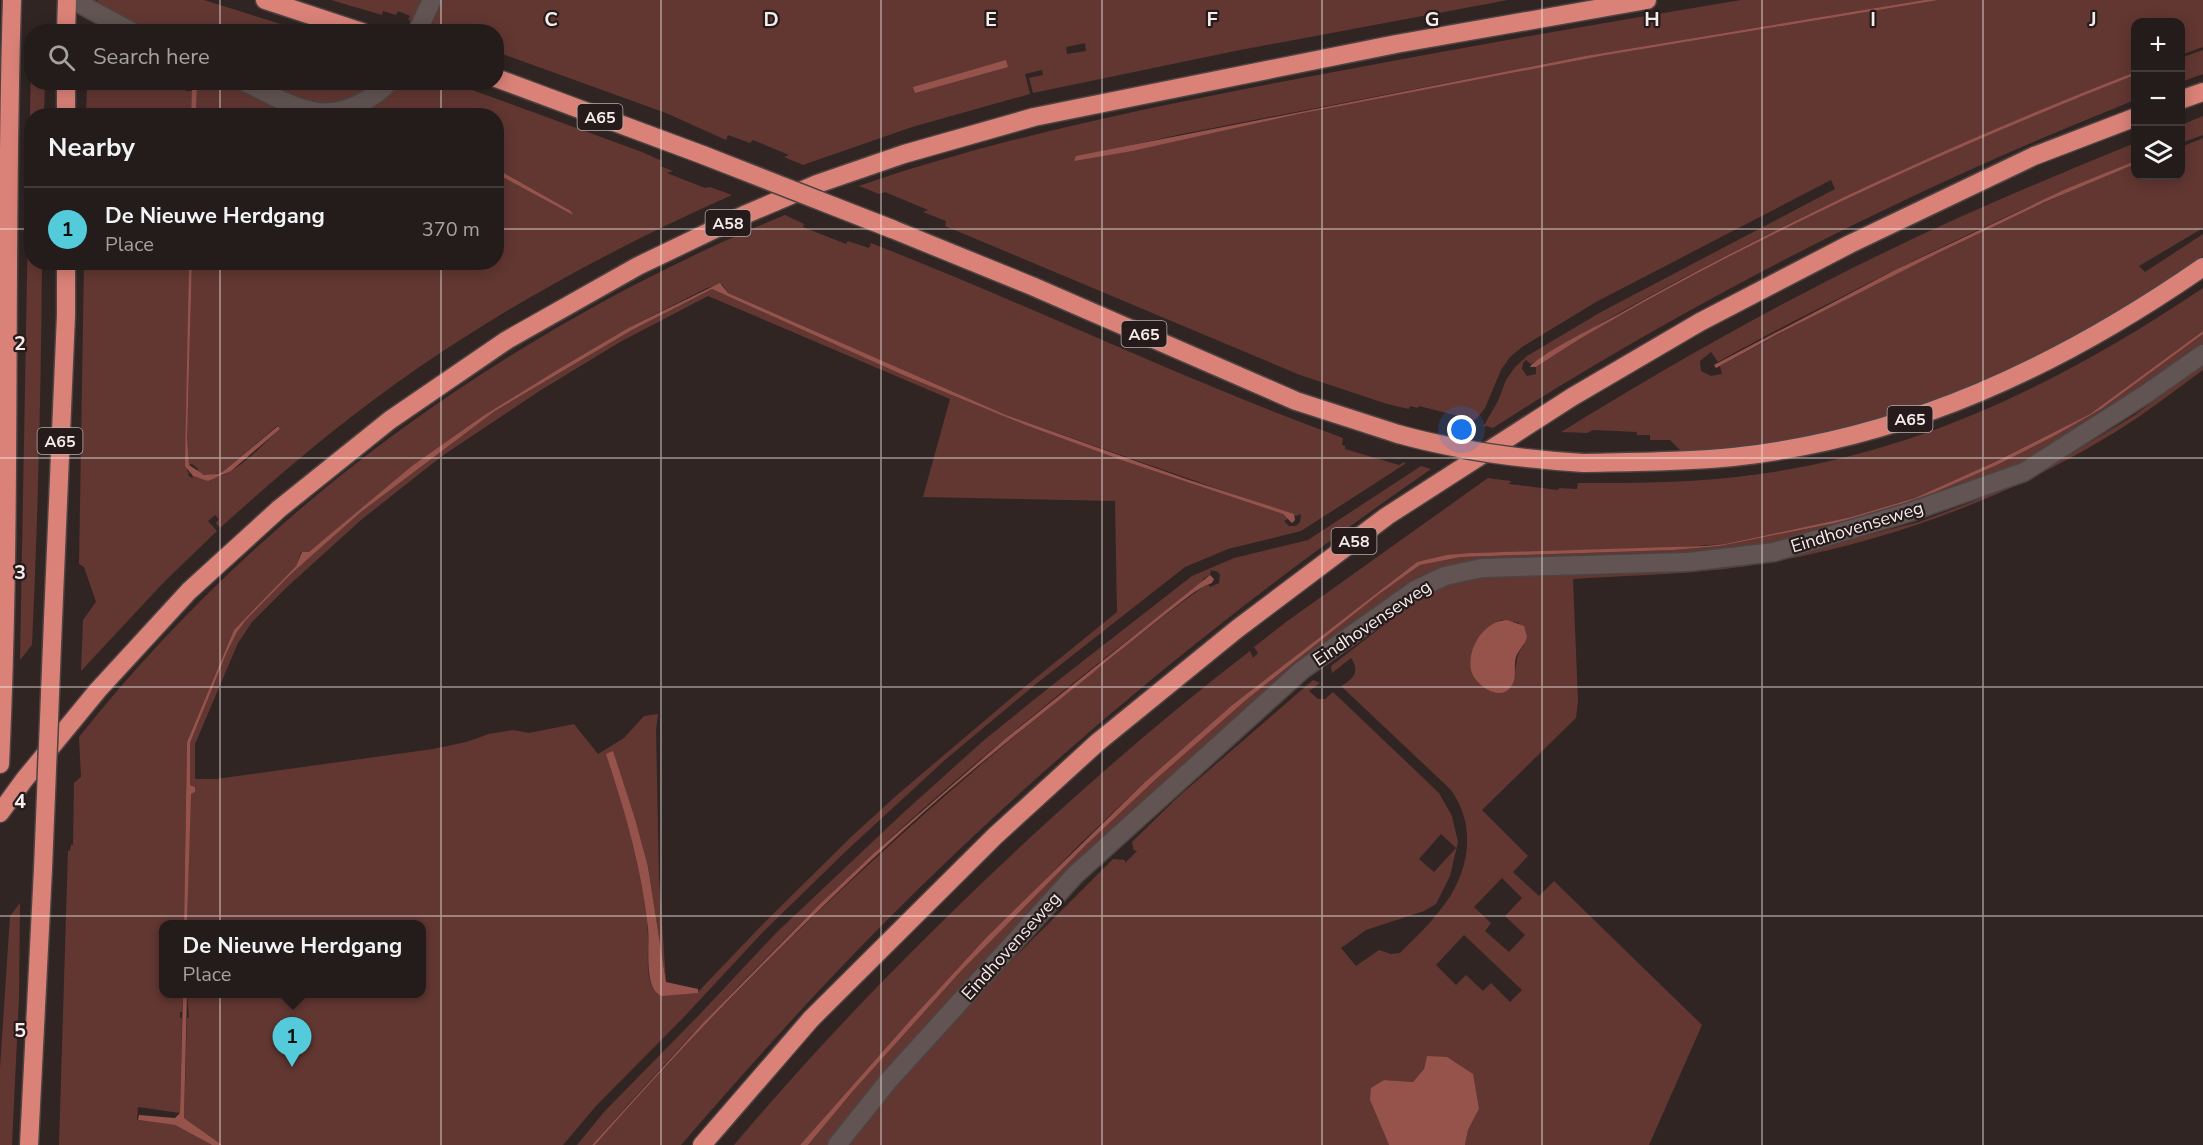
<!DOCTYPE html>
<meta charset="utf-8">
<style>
body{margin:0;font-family:"Nunito Sans",sans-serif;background:#302927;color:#f1f3f6}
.controls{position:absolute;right:18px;top:18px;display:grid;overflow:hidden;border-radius:12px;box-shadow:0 3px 15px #0003}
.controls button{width:54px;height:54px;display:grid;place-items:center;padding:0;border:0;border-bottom:2px solid #413a39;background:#241c1a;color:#f1f3f6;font:30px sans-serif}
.you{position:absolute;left:1462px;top:430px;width:21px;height:21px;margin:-15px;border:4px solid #fff;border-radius:50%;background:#1a73e8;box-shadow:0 0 0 9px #1a73e833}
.badge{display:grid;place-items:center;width:39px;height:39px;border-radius:50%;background:#53cbdb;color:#111;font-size:20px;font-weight:700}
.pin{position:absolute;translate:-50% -50px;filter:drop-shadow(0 2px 3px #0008)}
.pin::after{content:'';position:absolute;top:32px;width:21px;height:18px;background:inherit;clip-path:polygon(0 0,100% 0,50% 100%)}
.popup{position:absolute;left:159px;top:920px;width:267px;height:78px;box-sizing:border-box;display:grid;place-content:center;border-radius:12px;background:#241c1a;filter:drop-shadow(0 2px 4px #0005);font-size:20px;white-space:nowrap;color:#a3a1a2}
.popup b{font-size:22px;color:#f1f3f6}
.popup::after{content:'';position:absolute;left:50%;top:100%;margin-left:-12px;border:12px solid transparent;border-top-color:#241c1a}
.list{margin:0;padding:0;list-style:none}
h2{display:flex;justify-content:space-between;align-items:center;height:78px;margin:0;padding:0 24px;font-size:26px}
h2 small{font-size:20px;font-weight:400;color:#a3a1a2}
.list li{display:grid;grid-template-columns:39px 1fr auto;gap:18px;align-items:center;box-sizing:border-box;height:84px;padding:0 24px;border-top:2px solid #413a39}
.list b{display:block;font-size:22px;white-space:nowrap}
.list p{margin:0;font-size:20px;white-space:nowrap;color:#a3a1a2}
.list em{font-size:20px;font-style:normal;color:#a3a1a2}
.icon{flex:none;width:33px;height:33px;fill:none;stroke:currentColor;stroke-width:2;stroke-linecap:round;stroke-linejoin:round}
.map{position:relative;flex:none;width:2203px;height:1145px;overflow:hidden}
.search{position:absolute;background:#241c1a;box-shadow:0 3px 15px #0003;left:24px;top:24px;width:480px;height:66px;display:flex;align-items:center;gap:15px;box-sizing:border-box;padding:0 21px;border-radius:24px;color:#a3a1a2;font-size:22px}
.panel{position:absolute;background:#241c1a;box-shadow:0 3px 15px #0003;left:24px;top:108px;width:480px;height:162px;border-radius:24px}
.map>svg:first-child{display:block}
.green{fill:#623732;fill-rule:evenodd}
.water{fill:#96534c}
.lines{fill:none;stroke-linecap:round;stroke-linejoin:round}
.minor-casing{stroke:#4d4342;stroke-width:21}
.motorway-casing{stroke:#4d4342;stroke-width:21}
.minor{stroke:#615452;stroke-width:18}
.motorway{stroke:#da8278;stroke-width:18}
.motorway-bridge-casing{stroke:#4d4342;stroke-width:21;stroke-linecap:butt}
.motorway-bridge{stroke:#da8278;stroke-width:18}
.grid{fill:none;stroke:#f4eceb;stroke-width:1.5;stroke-opacity:0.55}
.labels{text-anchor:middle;stroke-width:4.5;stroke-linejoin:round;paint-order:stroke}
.shield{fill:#261b1a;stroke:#b6adac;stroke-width:1.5}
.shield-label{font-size:16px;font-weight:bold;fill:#f4eceb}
.street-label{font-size:18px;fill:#f4eceb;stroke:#261b1a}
.grid-label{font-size:20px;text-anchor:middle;font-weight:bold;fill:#f4eceb;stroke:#261b1a;stroke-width:4.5;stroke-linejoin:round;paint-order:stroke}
</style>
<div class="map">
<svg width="2203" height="1145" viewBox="0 0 2203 1145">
<rect width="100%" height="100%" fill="#302523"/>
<path class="green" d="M97,0H204L303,31H154L97,5Z
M331,0H421L412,21L408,20L410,16L398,11L396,15L383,11L382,15Z
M434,0H1508L1240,50L1033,93L1029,78L1043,75L1042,70L1025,74L1030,94L912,127L803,165L784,157L789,155L753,140L750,143L728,135L726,140L666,113L497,52L496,32L444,31L445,27L431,23ZM1085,43L1086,51L1067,54L1066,47Z
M1741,0H1924L1585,56L1182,134L1132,145L1601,56L1939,0H2203V47L2181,55L2180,22H2136L2135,72C1927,154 1724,248 1531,364L1526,360L1523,363L1522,369L1527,376L1536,374V367C1595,327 1659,294 1721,261C1855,190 1994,129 2135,75V100C1911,189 1696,298 1493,428L1486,426L1483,427L1498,401L1506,380L1515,367L1527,356L1601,312L1835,189L1831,180L1596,302L1522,347L1510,357L1501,370L1485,408L1477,418L1468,424L1467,422L1470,419L1419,406L1418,408L1410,406L1409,409L1387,404L1300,375L945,226L946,221L923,212L928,210L885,192L879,194L859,186C998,138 1142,109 1286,81C1437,52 1589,25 1741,0Z
M2203,50V74L2181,82L2180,58Z
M31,58L32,82L45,83L44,115L32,116V262L42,263C41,390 38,517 32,645L20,660Z
M96,82L186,83V91H192L191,115H86L87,88L90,84H95Z
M205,82L233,83L274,103L326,116H196L197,87L205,84Z
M261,83H381C373,87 365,95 357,98C323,112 291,96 261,83Z
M398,83H416L422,85L424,83L437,85L438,83H453L642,152L662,161L660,166L673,171L667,173L705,188L710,187L732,195C622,244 517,300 418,368C348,416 283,471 220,528L216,523L219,519L215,515L208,521L217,531L164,582L81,671L83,620L96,602L84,567L79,564L84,263H189L187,470L189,473L188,475L192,478L193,476C225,490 258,448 280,429L278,425L225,470C216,475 206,478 197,471L198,469L192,464L189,465L187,439L192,263L496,262L497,174L573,215L571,211L497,169L496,116L329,115L390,91Z
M2203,116V135L2181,143V125Z
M2203,138V228L2139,266L2145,272L2203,234V256C2088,333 1971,398 1836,432C1786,444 1734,449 1683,453L1670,440H1650V435H1637V432L1593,430L1587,433L1561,432C1647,379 1735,328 1825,282C1926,230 2031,185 2135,143V161C2040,200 1947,243 1855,290C1809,314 1763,336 1718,362L1711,352L1700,361L1701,371L1711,376L1722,374L1720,366C1855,292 1993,222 2135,164L2136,176H2180L2181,147Z
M785,215L804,224L803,227L846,244L848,241L869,248L871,243C1030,305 1183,380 1343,438L1342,445L1345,446V449L1399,465L1404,462L1405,464L1301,531L1228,549L1185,567L1036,684L946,759L844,853L763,932L683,1018L596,1106L563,1145H222L184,1118L187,1018L189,1017L187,994H421V924H187L190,801L191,794L195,792V787L190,785V743L227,652L237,632L246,620L291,574L361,512L495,411L632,330L712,289L903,375L1028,426L1124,461L1283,514L1288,519L1284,521L1289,526H1296L1300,522L1301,514L1296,516L1006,415L728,293L722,284L707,288L630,327L562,367L483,416L309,552H301L296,566L234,630L187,742L184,924H163V994H183L182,1012H180V1018H182L180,1113L138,1107L137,1120L175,1125L212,1145H59L68,851H70L71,845H73L74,783L81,777L79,737C262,506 513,327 785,215ZM708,296L950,399L923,497L1115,501L1117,612L1016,694L897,795L850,838L763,924L697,993L657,994C644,981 649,953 648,936C647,887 632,837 618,790L648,867L666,982L659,877L656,730L658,714L644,716L624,738L598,754L574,724L529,733L513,730L489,734L466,742L433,749L216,779H195V744L238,643L252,622L287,587L361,520L442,456L541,390L620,342Z
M2203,288V331L2090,414L1997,461L1915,498L1851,517L1725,544L1666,548L1471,553L1417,562L1231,706L1145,782L1079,845L907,1024L800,1145H734C830,1031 936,924 1046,823C1112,763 1179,705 1250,651L1253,658L1258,653L1254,647L1286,622L1488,478L1511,481L1509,484L1558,490L1559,488L1577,489L1578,483C1631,483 1684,483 1736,477C1910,458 2060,384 2203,288Z
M2203,334V350L2059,447L1913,512L1736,552L1440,571L1170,787L851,1114L827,1145H808L853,1091L961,971L1087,844L1155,780L1246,700L1378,595L1420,565L1461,557L1673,550L1720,546L1851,520L1915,501L1999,464L2056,435L2101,409Z
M2203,364V370C2170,394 2137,420 2102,440C2001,500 1888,541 1772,562C1707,574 1639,575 1573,579L1578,701L1576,718L1482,810L1528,856L1513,872L1539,896L1554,881L1702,1025L1649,1145H1465L1468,1130L1479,1109L1427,1056L1424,1069L1413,1082L1384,1080L1370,1100L1389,1145H842L957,1015L1113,859L1125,860V863L1137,851L1135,850L1134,851L1132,842L1178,797L1313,680L1320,683L1309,691L1318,699H1325L1333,692L1439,793L1452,816L1458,842L1450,876L1436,904L1424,911L1366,930L1341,948L1356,966L1379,950L1391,954L1400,953C1415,938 1431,923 1444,905C1470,871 1477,824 1450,789L1341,686C1352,680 1361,672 1351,658L1332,673L1331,666L1418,599L1430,591L1461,578L1805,551L1919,522L1977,500L2059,461L2135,415ZM1501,620L1519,623L1524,645C1509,661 1523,689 1499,693L1471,668C1474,641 1479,634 1501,620ZM1441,834L1456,848L1434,872L1419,859ZM1502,878L1522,898L1505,916L1525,935L1509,952L1485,931L1491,923L1474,907ZM1464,935L1522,990L1510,1002L1491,983L1483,991L1466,975L1456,985L1436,965Z
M1421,466L1431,469C1256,590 1091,722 938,870C847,957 763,1050 681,1145H595C734,986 886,841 1049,708C1100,667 1150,625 1203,587L1208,584L1210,587L1219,583L1220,575L1218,572L1211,570L1210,575L1204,578L1199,586C1087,670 976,759 873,854C774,946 681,1044 592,1145H577L604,1112L700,1014L776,933L903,813L983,741L1051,686L1192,576L1234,558L1308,540Z
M20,903L19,997L12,1145H0V1068L10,916Z"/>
<path class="water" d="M1924,0H1939L1601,56L1298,114L1132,151L1074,161L1076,156L1585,56Z
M1006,60L1008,67L915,93L913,87Z
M2135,72V75C1993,131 1853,192 1717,263C1656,295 1594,328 1536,367H1530C1539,354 1601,324 1619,314C1785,220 1958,141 2135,72Z
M194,83L197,87L196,115H191L192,86Z
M2135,161V164L2045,202L1940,252L1778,334L1716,368L1714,365L1895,270L2066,189Z
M497,169L571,211L573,215L497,174Z
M192,262L187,439L189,465L204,475L218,474L225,470L278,426L280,429L231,471L208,481L193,476L185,466L189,263Z
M720,283L728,293L1006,415L1186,479L1294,514L1295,520L1292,523L1283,514L1124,461L1028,426L903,375L712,289L632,330L495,411L361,512L291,574L246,620L237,632L227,652L190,743V785L195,787V792L191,794L187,924H184L187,742L234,630L296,566L302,552H309L412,466L483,416L562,367L630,327Z
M2203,331V334L2101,409L2056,435L1999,464L1915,501L1851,520L1720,546L1673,550L1461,557L1420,565L1378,595L1246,700L1155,780L1087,844L961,971L853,1091L808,1145H800L907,1024L986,938L1145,782L1231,706L1417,562L1447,555L1471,553L1706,546L1725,544L1851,517L1915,498L1997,461L2090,414Z
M1210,575L1214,579L1212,583C1196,588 1181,603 1167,613C1141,634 1115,654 1089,676C1027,726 963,776 904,830C796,929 692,1034 595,1145H592L704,1022L818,906L874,853L1005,739Z
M1507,620L1524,626L1527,637C1525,645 1519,649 1516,657C1513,667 1518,679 1510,688C1499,702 1474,684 1471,670C1467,648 1484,621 1507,620Z
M613,751L635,819L648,867L666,982L698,989V993L662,996C643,991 650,945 648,928C642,869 625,811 606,754Z
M183,994H187L184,1118L222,1145H212L175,1125L138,1120L139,1115L175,1118L180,1113Z
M1427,1056L1447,1057L1473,1074L1479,1109L1468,1130L1465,1145H1389L1370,1100L1371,1088L1384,1080L1413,1082L1424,1069Z"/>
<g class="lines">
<defs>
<path id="minor" d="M73,0L132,32
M417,32L432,0
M245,82C268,93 293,109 318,112C343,115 373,100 389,82
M837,1145L889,1080L1075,875L1302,670L1415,590L1445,576L1482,568L1688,562L1774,552L1910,512L2024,472L2146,394L2203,354"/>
<path id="motorway" d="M265,0L362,32
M66,32L67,0
M496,78L703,155
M2180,100L2203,92
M66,116V82
M892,229L1032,286L1296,401L1398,434
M1583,463C1633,462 1683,462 1733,457C1908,438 2060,366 2203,267
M53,620L66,315V262
M0,764C12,509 4,254 12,0
M0,813L24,780L98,690L189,591L279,509L390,420L507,340L638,266L744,215L817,184L904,154L1034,117L1396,44L1647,0
M29,1145L43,869
M702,1145L811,1019L995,836L1098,742L1237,629L1387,516L1572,397L1700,322L1850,244L2034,156L2136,117"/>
</defs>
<use href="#minor" class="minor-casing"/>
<use href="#motorway" class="motorway-casing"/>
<use href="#minor" class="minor"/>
<use href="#motorway" class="motorway"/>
<defs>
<path id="motorway-bridge" d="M703,155L892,229
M1398,434C1459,451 1520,459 1583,463
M43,869L53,620"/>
</defs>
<use href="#motorway-bridge" class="motorway-bridge-casing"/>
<use href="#motorway-bridge" class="motorway-bridge"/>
</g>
<path class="grid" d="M220,0V32M441,0V32M661,0V1145M881,0V1145M1102,0V1145M1322,0V1145M1542,0V1145M1762,0V1145M1983,0V1145M220,82V116M441,82V116M0,229H32M496,229H2203M220,262V1145M441,262V1145M0,458H2203M0,687H2203M0,916H2203"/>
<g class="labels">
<g class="shield">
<rect x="577.5" y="104" width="45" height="26" rx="4.5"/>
<rect x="705.5" y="210" width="45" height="26" rx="4.5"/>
<rect x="1121.5" y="321" width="45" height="26" rx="4.5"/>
<rect x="1887.5" y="406" width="45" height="26" rx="4.5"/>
<rect x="37.5" y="428" width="45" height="26" rx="4.5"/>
<rect x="1331.5" y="528" width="45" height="26" rx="4.5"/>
</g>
<g class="shield-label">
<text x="600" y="123">A65</text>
<text x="728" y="229">A58</text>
<text x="1144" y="340">A65</text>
<text x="1910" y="425">A65</text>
<text x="60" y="447">A65</text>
<text x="1354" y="547">A58</text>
</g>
<g class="street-label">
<text transform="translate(1857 527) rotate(-17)" y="6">Eindhovenseweg</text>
<text transform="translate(1372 623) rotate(-34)" y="6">Eindhovenseweg</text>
<text transform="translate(1011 946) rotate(-48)" y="6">Eindhovenseweg</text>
</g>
</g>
<g class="grid-label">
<text x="551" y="26">C</text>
<text x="771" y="26">D</text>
<text x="991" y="26">E</text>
<text x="1212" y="26">F</text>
<text x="1432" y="26">G</text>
<text x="1652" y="26">H</text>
<text x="1873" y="26">I</text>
<text x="2093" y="26">J</text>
<text x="20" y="350">2</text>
<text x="20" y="579">3</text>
<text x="20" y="808">4</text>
<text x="20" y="1037">5</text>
</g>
</svg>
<div class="controls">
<button>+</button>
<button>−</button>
<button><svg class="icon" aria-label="layers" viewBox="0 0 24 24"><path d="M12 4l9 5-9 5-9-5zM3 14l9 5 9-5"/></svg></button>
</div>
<div class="you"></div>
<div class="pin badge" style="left:292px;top:1067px">1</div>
<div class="popup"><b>De Nieuwe Herdgang</b>Place</div>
<div class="search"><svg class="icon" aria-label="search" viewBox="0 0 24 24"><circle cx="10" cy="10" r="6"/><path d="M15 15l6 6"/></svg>Search here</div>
<section class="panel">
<h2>Nearby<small></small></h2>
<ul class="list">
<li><span class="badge">1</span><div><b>De Nieuwe Herdgang</b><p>Place</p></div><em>370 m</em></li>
</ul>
</section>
</div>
